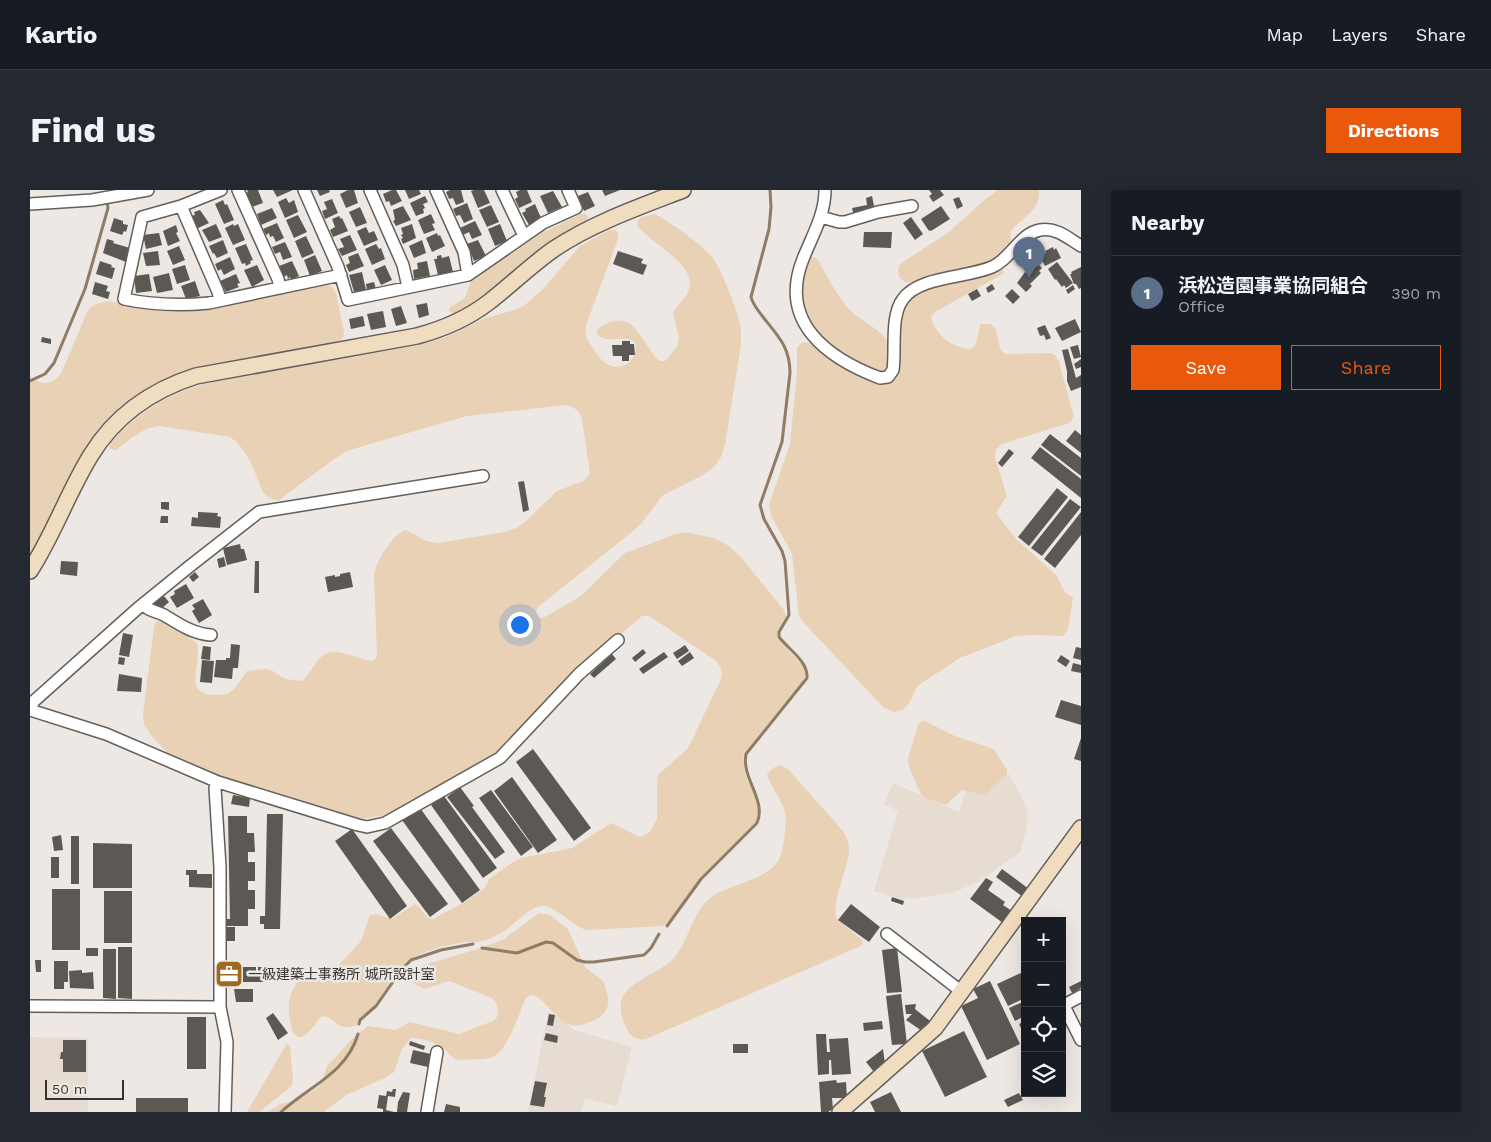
<!DOCTYPE html>
<meta charset="utf-8">
<style>
body{margin:0;font-family:"Work Sans","Noto Sans JP",sans-serif;background:#242831;color:#f1f3f6}
.controls{position:absolute;right:15px;bottom:15px;display:grid;overflow:hidden;border-radius:0px;box-shadow:0 5px 20px #0002}
.controls button{width:45px;height:45px;display:grid;place-items:center;padding:0;border:0;border-bottom:1px solid #363941;background:#171b24;color:#f1f3f6;font:25px sans-serif}
.scale{position:absolute;left:15px;bottom:12px;width:79px;box-sizing:border-box;padding-left:5px;border:2px solid #353332;border-top:0;font-size:14px;line-height:18px;white-space:nowrap;color:#353332;-webkit-text-stroke:4px #ede8e4;paint-order:stroke}
.you{position:absolute;left:489px;top:434px;width:18px;height:18px;margin:-12px;border:4px solid #fff;border-radius:50%;background:#1a73e8;box-shadow:0 0 0 8px #1a73e833}
.badge{display:grid;place-items:center;width:32px;height:32px;border-radius:50%;background:#ea580c;color:#fff;font-size:16px;font-weight:700}
.pin{position:absolute;translate:-50% -41px;filter:drop-shadow(0 1px 2px #0008)}
.pin::after{content:'';position:absolute;top:26px;width:18px;height:15px;background:inherit;clip-path:polygon(0 0,100% 0,50% 100%)}
.list{margin:0;padding:0;list-style:none}
h2{display:flex;justify-content:space-between;align-items:center;height:65px;margin:0;padding:0 20px;font-size:21px}
h2 small{font-size:16px;font-weight:400;color:#9ea1a6}
.list li{display:grid;grid-template-columns:32px 1fr auto;gap:15px;align-items:center;box-sizing:border-box;height:75px;padding:0 20px;border-top:1px solid #363941}
.list b{display:block;font-size:19px;white-space:nowrap}
.list p{margin:0;font-size:16px;white-space:nowrap;color:#9ea1a6}
.list em{font-size:16px;font-style:normal;color:#9ea1a6}
.actions{display:flex;gap:10px;padding:15px 20px}
.actions a{flex:1;padding:11px 0;border:1px solid #ea580c;border-radius:0px;text-align:center;font-size:18px;color:#ea580c}
.actions .main{background:#ea580c;color:#fff}
.icon{flex:none;width:28px;height:28px;fill:none;stroke:currentColor;stroke-width:2;stroke-linecap:round;stroke-linejoin:round}
.map{position:relative;flex:none;width:1051px;height:922px;overflow:hidden;border-radius:0px}
header{display:flex;align-items:center;gap:30px;box-sizing:border-box;height:70px;padding:0 25px;background:#171b24;border-bottom:1px solid #363941}
header strong{font-size:24px}
nav{display:flex;gap:28px;margin-inline-start:auto;font-size:18px}
.intro{display:flex;align-items:center;justify-content:space-between;box-sizing:border-box;height:120px;padding:0 30px}
h1{margin:0;font-size:35px}
.button{padding:12px 22px;border-radius:0px;background:#ea580c;color:#fff;font-size:18px;font-weight:700}
main{display:flex;gap:30px;padding:0 30px}
aside{flex:1;background:#171b24;border-radius:0px;box-shadow:0 5px 20px #0002}
.map>svg:first-child{display:block}
.built{fill:#e6dcd1}
.green{fill:#e9d1b5}
.lines{fill:none;stroke-linecap:round;stroke-linejoin:round}
.stream{stroke:#8e7c66;stroke-width:3}
.building{fill:#5c5955}
.street-casing{stroke:#635f5b;stroke-width:14}
.secondary-casing{stroke:#635f5b;stroke-width:18}
.street{stroke:#fff;stroke-width:11}
.secondary{stroke:#f0dcbf;stroke-width:15}
.labels{text-anchor:middle;stroke-width:5;stroke-linejoin:round;paint-order:stroke}
.poi-label{font-size:14px;fill:#353332;stroke:#ede8e4;text-anchor:start}
</style>
<header>
<strong>Kartio</strong>
<nav><a>Map</a><a>Layers</a><a>Share</a></nav>
</header>
<div class="intro"><h1>Find us</h1><a class="button">Directions</a></div>
<main>
<div class="map">
<svg width="1051" height="922" viewBox="0 0 1051 922">
<rect width="100%" height="100%" fill="#ede8e4"/>
<path class="built" d="M979,584L997,618V638L990,662L948,692L924,702L883,709L876,707L875,710L844,701L868,621L854,614L863,593L929,622L936,600L955,605Z
M518,823L528,825L544,840L602,857L587,916L555,908L551,922H498Z
M0,847L58,848V922H0Z"/>
<path class="green" d="M968,0H1009C1011,21 992,27 981,41C980,46 982,52 979,56C966,79 904,87 879,93C869,91 866,84 870,74L919,42L953,11Z
M551,24H555L558,27L557,31L555,34L511,59L455,106L426,124L420,122L419,118L435,108L440,93L443,90L512,43Z
M625,24C640,32 671,54 682,67C691,78 709,124 711,139C711,144 711,150 711,155L695,255L691,267L684,277L673,285L633,305L611,334L603,341L508,417L506,422L507,426L511,428L515,427L551,406L595,363L643,345L655,342L684,348L699,356L710,366L754,420L756,427L748,441L747,448L773,476C776,483 776,487 771,493L714,564C709,587 735,609 726,632L670,688L646,723L634,736L557,740C542,736 528,718 514,716C499,715 483,738 469,744C463,747 455,751 448,752C443,753 445,752 440,752C425,752 386,762 376,773C365,783 358,798 349,810C342,820 331,824 327,835C305,843 307,827 292,826C284,833 279,848 268,847C262,843 261,837 260,830C256,808 261,797 278,781L297,783L304,780L331,751L340,725L346,724L362,729L385,714L389,717L398,728L403,729L438,710L454,699L459,689L483,672L491,668L542,658L581,633L610,647L615,645L620,642L627,629V594L628,585L657,559L662,550L691,489C693,481 691,477 686,471L624,429L618,426H612L547,482L473,562L396,605L378,611L373,619L361,624L325,630L189,589L140,566L120,544L114,534L113,524L124,437L126,432L131,430L136,431L167,453C173,479 147,511 198,504L205,498L217,481L235,479L241,480L255,489L272,491C280,484 284,473 292,466C305,455 328,470 343,471L346,468L347,465L344,385C346,372 363,343 376,340L396,351L408,353L475,342L486,338L496,331L527,301L553,291L560,284L552,229C549,220 545,217 535,215L437,226L333,256L315,262L300,272L249,310C242,310 238,308 233,302C225,283 218,259 200,247L130,236C112,237 100,250 86,260L80,259V254C108,221 142,201 184,192L389,155L416,147L455,128L485,120L495,115L513,99L550,56L579,40H585L588,43V49L556,135C554,146 558,151 564,160C568,165 571,171 577,174C593,183 610,169 605,152C594,144 576,155 567,144V140C578,130 594,126 605,138L626,168L630,171H635L647,157L649,148L643,122C648,114 656,109 659,99C667,74 619,53 607,35L608,30L612,27Z
M784,67L788,70C797,86 806,103 817,117C836,138 875,144 855,182L851,183C831,174 809,166 793,151C774,132 763,91 779,68Z
M968,79L973,81L974,83L971,85L905,122L901,127C906,146 922,158 941,159C949,154 947,143 951,134H961C971,141 965,157 975,164L1021,163L1026,166L1029,172L1044,227L1039,233L972,254C967,258 965,260 965,267L977,306L966,323L987,350L1026,385L1034,401L1043,408L1038,439L1034,446H1030L1003,445L986,446L930,468L887,496L880,512L873,520L864,522L853,517L774,433L769,426L762,364L741,326L739,315L760,254L767,183V158L771,153L777,152L782,154L798,167L844,191L868,176L872,122L880,107L894,99L956,84Z
M293,95C300,95 303,97 306,103L314,142C314,148 312,150 307,153L164,179L131,192L101,210L75,233L54,262L18,335L0,368V187C13,196 20,195 31,184L57,122L61,117L66,114L78,111L124,120L143,121L180,118Z
M893,530L925,546L964,559L977,580V585L955,605L932,600L916,615L896,608L891,604L880,579L878,572L879,565L888,535Z
M751,575L759,580L813,641C815,644 817,648 818,652C824,669 802,703 806,728L832,750L833,755L616,849C600,852 596,839 592,826C582,794 626,787 643,769C662,748 662,714 690,702C708,694 743,686 750,667C754,657 757,632 755,622C751,608 741,598 737,584L743,578Z
M509,723L520,725L538,739L555,777L573,791C581,810 582,824 560,832C554,834 548,837 541,835C529,831 518,816 508,807L503,805L498,806L495,810C489,824 478,858 465,866C456,871 440,869 430,870C421,869 419,863 413,858C405,852 391,848 381,848L372,859L364,882L357,887L316,905L294,922H238L250,914L266,911L290,896L297,876L321,850L338,836L366,840L380,832L429,844L463,831L467,827C469,819 468,814 462,808L419,791L394,799L382,792L379,789L383,781L390,776L448,759L474,749Z
M257,853L260,856L263,888L262,895L257,900L229,922H217Z"/>
<g class="lines">
<path class="stream" d="M0,191L15,184L24,173L55,99L78,18L77,11
M637,736L671,689L727,633C737,610 711,588 716,564L777,488C778,471 759,460 749,447V442L759,425L755,371L752,361L734,329L730,315L752,252L760,183C760,157 748,146 733,127C728,120 723,115 721,107L739,39L741,17L740,0
M452,758L487,763L516,752L523,753L547,770L555,772H564L614,765L621,758L629,744
M329,834L330,830L346,816L372,779L381,770L411,760L443,754
M251,922C278,897 317,883 328,844"/>
</g>
<path class="building" d="M217,0H228L233,13L222,17L216,3L218,2Z
M243,0H263L247,7Z
M287,0H299L300,2L290,6Z
M318,0H324L328,13L316,18L310,4Z
M362,0H366L372,11L361,16L359,11L356,12L353,4Z
M375,0H389L391,4L379,9Z
M420,0H431L434,12L426,15L423,8L419,9L416,2Z
M444,0H454L460,13L448,18L441,1Z
M490,0H497L502,12L489,18L485,9L488,7L486,2Z
M572,0H590L575,6Z
M899,0H910L914,5L903,12L899,6L902,4Z
M523,1L532,17L518,23L510,6Z
M558,2L565,16L554,21L548,6Z
M395,6L398,12L393,14L395,18L393,19L394,23L386,26L380,13Z
M842,6L845,21L824,26L822,18L837,15L836,8Z
M929,7L933,16L927,19L923,9Z
M256,8L259,13L264,10L268,22L255,28L248,12Z
M302,9L308,23L295,29L292,21L297,19L294,12Z
M193,10L195,15L197,14L204,30L194,34L185,14Z
M437,13L443,29L434,33L430,25L426,26L423,19Z
M505,14L511,28L499,35L492,23L496,21L495,19Z
M461,15L469,32L457,37L449,20Z
M373,16L381,30L366,36L363,31L365,30L363,20Z
M911,16L920,29L901,41L900,40L899,41L891,29Z
M330,17L337,33L326,37L319,22Z
M242,18L247,28L231,35L227,24Z
M170,20L179,33L166,39L160,26L165,25L164,22Z
M401,24L405,33L402,34L405,40L394,44L388,30Z
M268,25L277,42L264,48L256,30Z
M309,26L311,29L312,28L318,41L303,47L300,40L305,37L302,29Z
M881,27L893,44L885,50L873,33Z
M84,28L93,31V34L98,35L96,42L94,41L92,45L80,41Z
M445,31L452,45L442,49L439,42L433,45L430,38Z
M247,33L254,48L246,52L243,46L240,47L239,43L236,45L233,39Z
M186,34L192,47L179,52L172,40Z
M203,34L204,36L208,34L215,50L203,55L195,38Z
M382,34L386,48L373,54L371,49L373,48L371,45L373,44L371,38Z
M470,34L477,51L465,56L458,39Z
M146,35L148,42L146,43L150,51L138,56L133,41Z
M336,37L339,43L344,41L348,50L334,56L327,41Z
M834,42H862L861,58L833,57Z
M129,43L132,55L116,59L113,45Z
M407,43L408,46L410,45L415,56L402,62L396,48Z
M320,45L327,60L312,66L308,59L314,57L310,49Z
M276,46L284,63L272,68L265,51Z
M77,49L84,51L83,53L100,58L96,72L73,63Z
M193,50L198,63L187,68L184,63L183,64L179,56Z
M392,50L396,63L384,68L379,56Z
M448,50L456,66L444,71L437,54Z
M255,52L262,67L253,70L250,62L245,64L242,57Z
M216,54L223,70L220,71L221,73L216,76L215,73L212,74L205,58Z
M346,54L349,59L351,58L355,69L342,75L335,59Z
M149,56L155,70L143,75L137,61Z
M1023,57L1024,60L1026,58L1031,68L1015,76L1010,66L1016,63L1015,61Z
M128,61L130,75L116,76L113,63Z
M588,61L613,69L611,73L617,75L613,85L583,74Z
M328,63L334,76L319,82L316,75L320,73L318,67Z
M285,65L292,81L280,86L274,70Z
M411,65L412,68L419,66L423,82L408,85L404,69H407V66Z
M200,67L205,79L194,85L191,79L188,81L185,74Z
M70,71L82,75L81,77L85,78L82,89L66,84Z
M262,71L269,86L261,90L260,87L258,89L257,85L254,87L249,76Z
M397,71L400,86L384,89L383,80L388,79L387,73Z
M1027,72L1043,93L1036,98L1034,95L1032,97L1026,89L1025,90L1018,79Z
M1008,74L1012,78L1009,81L1011,83L1000,94L1002,96L996,102L987,93L995,82L997,84L1004,76L1006,77Z
M155,75L160,90L147,94L142,79Z
M227,75L234,90L222,97L214,80Z
M355,75L362,90L351,95L344,80Z
M1051,77V98L1049,99L1046,94H1044L1040,84H1042L1041,82Z
M332,82L336,100L324,102L319,85Z
M139,83L143,100L127,103L123,87Z
M119,84L122,101L106,103L104,86Z
M206,84L210,93L207,94L209,97L196,102L190,91Z
M165,91L170,106L156,109L151,96Z
M65,92L78,96L76,101L80,102L78,109L62,104Z
M344,92L346,99L337,101L336,94Z
M962,94L965,99L958,103L956,98Z
M1043,95L1045,99L1038,104L1036,100Z
M947,99L951,106L942,111L938,104Z
M982,99L990,107L983,114L975,106Z
M397,113L399,125L389,128L386,115Z
M371,116L377,133L366,136L361,119Z
M353,121L356,137L341,140L337,124Z
M333,126L335,136L321,139L319,129Z
M1045,129L1051,142L1032,151L1025,138Z
M1015,135L1021,148L1016,150L1014,145L1010,146L1007,138Z
M12,147L21,149V154L11,152Z
M592,151H600V154H604L605,165H599V171H592V166H583L582,155H592Z
M1048,155L1051,167L1044,169L1040,157Z
M1038,159L1046,188L1051,185V197L1041,201L1037,191V181L1032,160Z
M1051,169V177L1046,179L1044,174Z
M1045,240L1051,245V263L1036,251Z
M1020,244L1051,268V286L1011,255Z
M1010,257L1051,289V308L1001,268Z
M979,259L984,263L972,277L968,273Z
M494,291L499,320L493,322L488,292Z
M1027,298L1038,307L999,356L988,347Z
M1040,309L1051,317L1012,366L1001,358Z
M131,312H139V320L131,319Z
M168,322L188,323L187,326L191,327L190,338L161,336L162,327L168,328Z
M1051,322V345L1025,378L1014,369Z
M131,326H138V333H130Z
M210,354L211,359H214L217,370L197,375L193,358Z
M194,367L196,376L189,378L187,369Z
M31,371L48,372L47,386L30,384Z
M225,371H229V403H224Z
M165,382L169,387L163,392L159,387Z
M320,382L323,397L298,402L295,387L305,385V387L310,386V384Z
M156,394L164,408L147,418L140,407L145,404L144,401Z
M133,405L139,412L130,420L123,413Z
M173,409L182,425L169,433L162,421L165,419L162,415Z
M93,443L103,445L99,467L89,465Z
M201,454L210,455L208,478H203L202,489L184,487L186,470H196V468H200Z
M655,455L659,461L647,469L643,463Z
M173,456L181,457L180,470L171,469Z
M1046,457L1051,458V470L1043,468Z
M613,459L616,463L605,472L602,468Z
M634,462L638,467L613,484L609,479Z
M660,462L664,468L652,476L648,471Z
M582,464L586,469L564,488L560,484Z
M1031,465L1040,471L1036,477L1027,471Z
M89,467L95,468L94,475L88,474Z
M172,470L184,471L182,493L170,492Z
M1043,473L1051,475V483L1041,481Z
M89,484L112,488L111,502L87,501Z
M1031,510L1051,516V535L1025,527Z
M1051,548V571L1044,569Z
M503,559L561,638L544,651L486,572Z
M482,587L527,650L508,663L464,601Z
M430,597L444,616L442,617L475,662L465,669L417,607Z
M461,600L503,657L491,666L449,608Z
M203,605L220,608L219,617L201,614Z
M414,606L467,678L453,688L401,615Z
M390,618L450,700L432,713L372,630Z
M237,624H253L250,739H234V734H230V726H235Z
M198,626H217V643H224L225,662H218V672H225V691H218V700H225V719H218V736H196V729H200Z
M361,638L418,714L400,727L343,651Z
M322,639L377,716L360,729L305,651Z
M31,645L33,660L24,661L22,647Z
M41,646H49V694H41Z
M63,653L102,654V698H63Z
M21,667H29V688H21Z
M972,679L999,699L993,707L966,687Z
M156,680H167V684H182V698L159,697V685H156Z
M956,688L963,692L958,700L975,712L973,715L982,721L973,733L940,709Z
M22,699H50V760H22Z
M74,701H102V753H74Z
M862,707L874,711L873,715L861,711Z
M821,714L850,737L839,752L808,730Z
M195,737H205V751H195Z
M88,757H102V809L88,808Z
M56,758H68V766H56Z
M867,758L872,802L857,803L852,760Z
M73,759H86V809L73,808Z
M5,770H11V782H6Z
M24,771H38V792H34V799H24Z
M195,771H204V789H208V794H194Z
M213,777H226V781H228V777H241V792H213Z
M52,780V783L63,782L64,799L40,798L39,781Z
M995,781V808L978,816L967,794Z
M960,791L990,854L957,870L931,816L948,808L943,799Z
M1051,791V798L1042,803L1039,797Z
M204,799H223V812H206Z
M871,804L877,854L862,855L856,806Z
M995,811V826L985,831L979,818Z
M886,814L885,819L900,831L892,841L876,830L882,824H876L875,815Z
M243,823L258,843L248,850L236,828Z
M519,824L525,825L523,836L517,835Z
M157,827H176V879H157Z
M852,831L853,839L834,841L833,833Z
M995,831V846L989,834Z
M934,841L957,887L915,907L892,861Z
M516,843L528,846L527,853L514,850Z
M786,844H796L797,862H800L799,849L818,848L821,884L802,885L801,870H799V884L788,885Z
M33,850H56V882H33V869H30L31,862H33Z
M380,851L395,856L394,860L379,855Z
M703,854H718V863H703Z
M853,859L855,874L844,882L836,872Z
M383,860L401,864L398,877L380,873Z
M806,890L807,893L816,892L817,908H796H802L803,919L798,922H791L789,892Z
M505,891L517,893L514,907H516L514,917L500,915Z
M363,899H366L365,907L358,906L356,920L364,922H353V919L347,918L349,905L356,906L357,901L362,902Z
M373,902L380,903L377,922H367L368,912Z
M861,902L871,922H845L840,912Z
M989,903L993,910L978,917L974,910Z
M106,908H158V922H106Z
M416,914L430,917V922H414Z"/>
<g class="lines">
<defs>
<path id="street" d="M191,0L151,16L112,27L94,109C123,115 150,116 179,113L311,85
M208,0L248,89L250,98
M274,0L308,77L318,110L438,85L513,33L546,18L538,0
M340,0L373,75L378,97
M406,0L434,62L438,85
M472,0L494,46
M795,0C795,25 782,46 773,69C748,132 797,168 850,188L858,187L863,180C866,159 860,126 873,109C889,86 937,88 962,77C981,69 989,44 1010,40C1026,37 1038,48 1051,56
M0,14L62,10L118,0
M151,16L188,102L190,110
M791,27L809,32H815L848,22L882,16
M113,414C118,421 126,421 134,425C149,434 163,444 181,445
M0,520L76,544L188,592L328,635L337,637L355,633L470,568L549,484L588,450
M1,520L3,512L107,419L160,376L229,322L453,286
M188,592L185,598L190,677V817L197,852L195,922
M857,744L932,802
M1032,812L1051,850
M1034,815L1051,806
M0,816L190,817
M397,922L407,862"/>
<path id="secondary" d="M0,381C24,344 38,302 61,265C85,226 122,200 166,186L387,146C413,139 437,129 459,112C481,95 501,75 524,59C563,33 609,17 653,0
M810,922L905,838L1051,638"/>
</defs>
<use href="#street" class="street-casing"/>
<use href="#secondary" class="secondary-casing"/>
<use href="#street" class="street"/>
<use href="#secondary" class="secondary"/>
</g>
<defs>
<symbol id="office-square" viewBox="-11 -11 22 22"><rect x="-9" y="-9" width="18" height="18" rx="4" fill="#9e6a21" stroke="#ede8e4"/><path d="M-6-3h4V-5.5h4V-3h4V5H-6ZM-1-4.5V-3h2v-1.5ZM-6 0V1H6V0Z" fill="#fff"/></symbol>
</defs>
<g fill-rule="evenodd">
<use href="#office-square" x="183" y="768" width="32" height="32"/>
</g>
<g class="labels">
<g class="poi-label">
<text x="218" y="789">一級建築士事務所 城所設計室</text>
</g>
</g>
</svg>
<div class="controls">
<button>+</button>
<button>−</button>
<button><svg class="icon" aria-label="locate" viewBox="0 0 24 24"><circle cx="12" cy="12" r="6"/><path d="M12 2v4M12 18v4M2 12h4M18 12h4"/></svg></button>
<button><svg class="icon" aria-label="layers" viewBox="0 0 24 24"><path d="M12 4l9 5-9 5-9-5zM3 14l9 5 9-5"/></svg></button>
</div>
<div class="scale">50 m</div>
<div class="you"></div>
<div class="pin badge" style="left:999px;top:88px;background:#5c6f8a">1</div>
</div>
<aside>
<h2>Nearby<small></small></h2>
<ul class="list">
<li><span class="badge" style="background:#5c6f8a">1</span><div><b>浜松造園事業協同組合</b><p>Office</p></div><em>390 m</em></li>
</ul>
<div class="actions"><a class="main">Save</a><a>Share</a></div>
</aside>
</main>
